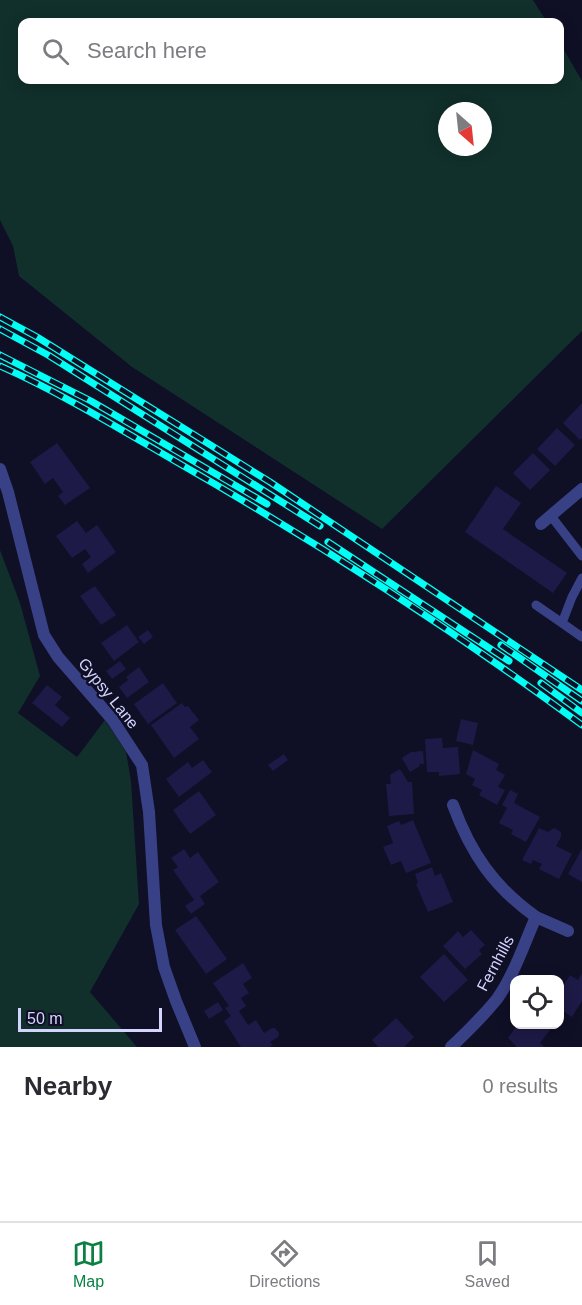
<!DOCTYPE html>
<style>
body{margin:0;font-family:Arial,sans-serif;background:#f2f2f3;color:#2b2b33}
.controls{position:absolute;right:18px;bottom:18px;display:grid;overflow:hidden;border-radius:12px;box-shadow:0 3px 15px #0003}
.controls button{width:54px;height:54px;display:grid;place-items:center;padding:0;border:0;border-bottom:2px solid #e1e1e2;background:#fff;color:#2b2b33;font:30px sans-serif}
.compass{position:absolute;left:438px;top:102px;width:54px;height:54px;border-radius:50%;background:#fff;box-shadow:0 3px 15px #0003;rotate:153deg}
.scale{position:absolute;left:18px;bottom:15px;width:144px;box-sizing:border-box;padding-left:6px;border:3px solid #d4d5ff;border-top:0;font-size:16px;line-height:21px;white-space:nowrap;color:#d4d5ff;-webkit-text-stroke:4px #0f0f26;paint-order:stroke}
.list{margin:0;padding:0;list-style:none}
h2{display:flex;justify-content:space-between;align-items:center;height:78px;margin:0;padding:0 24px;font-size:26px}
h2 small{font-size:20px;font-weight:400;color:#7c7c81}
.icon{flex:none;width:33px;height:33px;fill:none;stroke:currentColor;stroke-width:2;stroke-linecap:round;stroke-linejoin:round}
.map{position:relative;flex:none;width:582px;height:1047px;overflow:hidden}
.search{position:absolute;background:#fff;box-shadow:0 3px 15px #0003;left:18px;right:18px;top:18px;height:66px;display:flex;align-items:center;gap:15px;box-sizing:border-box;padding:0 21px;border-radius:12px;color:#7c7c81;font-size:22px}
.sheet{height:174px;background:#fff}
nav{display:flex;justify-content:space-around;align-items:center;box-sizing:border-box;height:84px;border-top:2px solid #e1e1e2;background:#fff;font-size:16px;color:#7c7c81}
nav a{display:grid;justify-items:center;gap:3px}
nav .on{color:#0b8043}
.map>svg:first-child{display:block}
.green{fill:#11302b;fill-rule:evenodd}
.building{fill:#1d1a47}
.lines{fill:none;stroke-linecap:round;stroke-linejoin:round}
.service{stroke:#394186;stroke-width:9}
.minor{stroke:#394186;stroke-width:12}
.rail-casing{stroke:#00fff4;stroke-width:7}
.rail{stroke:#0f0f26;stroke-width:4.5;stroke-dasharray:14;stroke-linecap:butt}
.labels{text-anchor:middle;stroke-width:5;stroke-linejoin:round;paint-order:stroke}
.street-label{font-size:16px;fill:#d4d5ff;stroke:#0f0f26}
</style>
<div class="map">
<svg width="582" height="1047" viewBox="0 0 582 1047">
<rect width="100%" height="100%" fill="#0f0f26"/>
<path class="green" d="M0,0H533L547,22H22V80H560V43L582,81V331L382,529L132,367L19,276L13,246L0,220ZM447,111H483V147H447Z
M0,550L20,603L40,676L18,713L77,757L105,720L126,752L131,781L139,904L90,992L137,1047H0Z"/>
<path class="building" d="M582,403V438L580,440L563,423Z
M557,428L575,445L555,466L537,449Z
M57,443L90,488L65,505L58,496L63,492L53,478L45,484L30,462Z
M533,453L550,470L530,490L513,473Z
M496,486L521,503L503,529L567,573L553,593L465,532Z
M77,521L86,533L97,525L116,552L88,573L82,564L91,557L85,549L72,558L56,536Z
M95,586L116,615L101,625L80,596Z
M127,625L139,642L114,661L101,643Z
M148,630L153,637L144,644L138,637Z
M120,661L126,669L112,679L106,671Z
M139,667L149,682L127,698L119,687L128,680L126,677Z
M163,683L177,703L148,724L134,704Z
M47,685L62,697L55,705L70,718L62,727L32,703Z
M182,703L185,707L188,706L199,720L190,727L199,739L174,758L151,725Z
M461,719L478,723L473,745L456,741Z
M442,738L443,748L458,747L460,774L439,776V772H427L425,739Z
M473,750L499,764L496,770L505,775L498,787L505,790L497,805L479,795L482,790L472,785L475,779L466,774Z
M423,751L424,764H419L420,766L410,772L402,758L411,752Z
M284,754L288,760L273,771L268,765Z
M203,760L212,772L179,797L166,779L188,762L192,768Z
M400,769L408,782H412L414,814L389,816L386,784H391L390,775Z
M510,790L518,794L514,803L540,817L526,842L511,834L513,830L499,823L507,808L502,805Z
M199,791L216,815L190,834L173,810Z
M413,820L431,863L406,873L401,861L391,865L383,847L393,843L387,826L399,821L401,825Z
M539,828L548,832L554,828L561,832V837L556,846L572,854L559,879L539,869L542,864L533,860L531,864L522,860Z
M184,849L190,858L198,852L219,882L200,896L205,904L191,914L185,906L194,900L173,870L178,867L171,858Z
M582,849V882L568,874Z
M432,867L435,876L441,873L453,902L428,912L416,884L418,883L415,874Z
M196,916L227,959L206,974L175,930Z
M471,930L485,945L479,950L482,954L465,969L443,946L458,931L463,937Z
M444,954L468,980L444,1002L420,977Z
M243,963L252,978L243,984L249,993L241,998L246,1006L239,1011L248,1025L256,1020L264,1033L272,1028H275L279,1033L278,1037L270,1042L273,1045L269,1047H241L224,1021L231,1016L225,1008L229,1006L213,983Z
M582,973V1001L572,1017L560,1009V987L562,988L570,975L578,980Z
M218,1002L223,1010L209,1019L204,1011Z
M396,1018L414,1037L404,1047H378L372,1040Z
M518,1024L553,1026L540,1043L545,1047H517L508,1038Z"/>
<g class="lines">
<path class="service" d="M551,516L582,556
M536,605L562,623L572,597L582,578
M562,623L582,637"/>
<path class="minor" d="M0,469L8,492L44,635L58,657L112,719L142,765L149,812L156,925L164,967L176,1001L195,1047
M541,524L582,489
M536,917L568,931
M451,1047C467,1032 483,1016 497,999C514,975 524,944 536,917C494,887 471,854 453,805"/>
<defs>
<path id="rail" d="M0,317L37,337L270,482L582,690
M0,329L48,355L320,526
M0,355L91,401L267,504
M0,366C61,393 118,428 175,461C315,541 452,629 582,725
M328,542L509,661
M501,645L582,701
M541,683L582,713"/>
</defs>
<use href="#rail" class="rail-casing"/>
<use href="#rail" class="rail"/>
</g>
<g class="labels">
<g class="street-label">
<text transform="translate(109 693) rotate(51)" y="6">Gypsy Lane</text>
<text transform="translate(495 963) rotate(-62)" y="6">Fernhills</text>
</g>
</g>
</svg>
<div class="controls">
<button><svg class="icon" aria-label="locate" viewBox="0 0 24 24"><circle cx="12" cy="12" r="6"/><path d="M12 2v4M12 18v4M2 12h4M18 12h4"/></svg></button>
</div>
<svg class="compass" viewBox="-18 -18 36 36"><path d="M0-13l5 13h-10z" fill="#e53935"/><path d="M0 13l5-13h-10z" fill="#7c7c81"/></svg>
<div class="scale">50 m</div>
<div class="search"><svg class="icon" aria-label="search" viewBox="0 0 24 24"><circle cx="10" cy="10" r="6"/><path d="M15 15l6 6"/></svg>Search here</div>
</div>
<section class="sheet">
<h2>Nearby<small>0 results</small></h2>
<ul class="list">
</ul>
</section>
<nav>
<a class="on"><svg class="icon" aria-label="map" viewBox="0 0 24 24"><path d="M3 6l6-2 6 2 6-2v14l-6 2-6-2-6 2zM9 4v14M15 6v14"/></svg>Map</a>
<a><svg class="icon" aria-label="directions" viewBox="0 0 24 24"><path d="M12 3l9 9-9 9-9-9zM9 14v-3h6M13 9l2 2-2 2"/></svg>Directions</a>
<a><svg class="icon" aria-label="saved" viewBox="0 0 24 24"><path d="M7 4h10v16l-5-4-5 4z"/></svg>Saved</a>
</nav>
